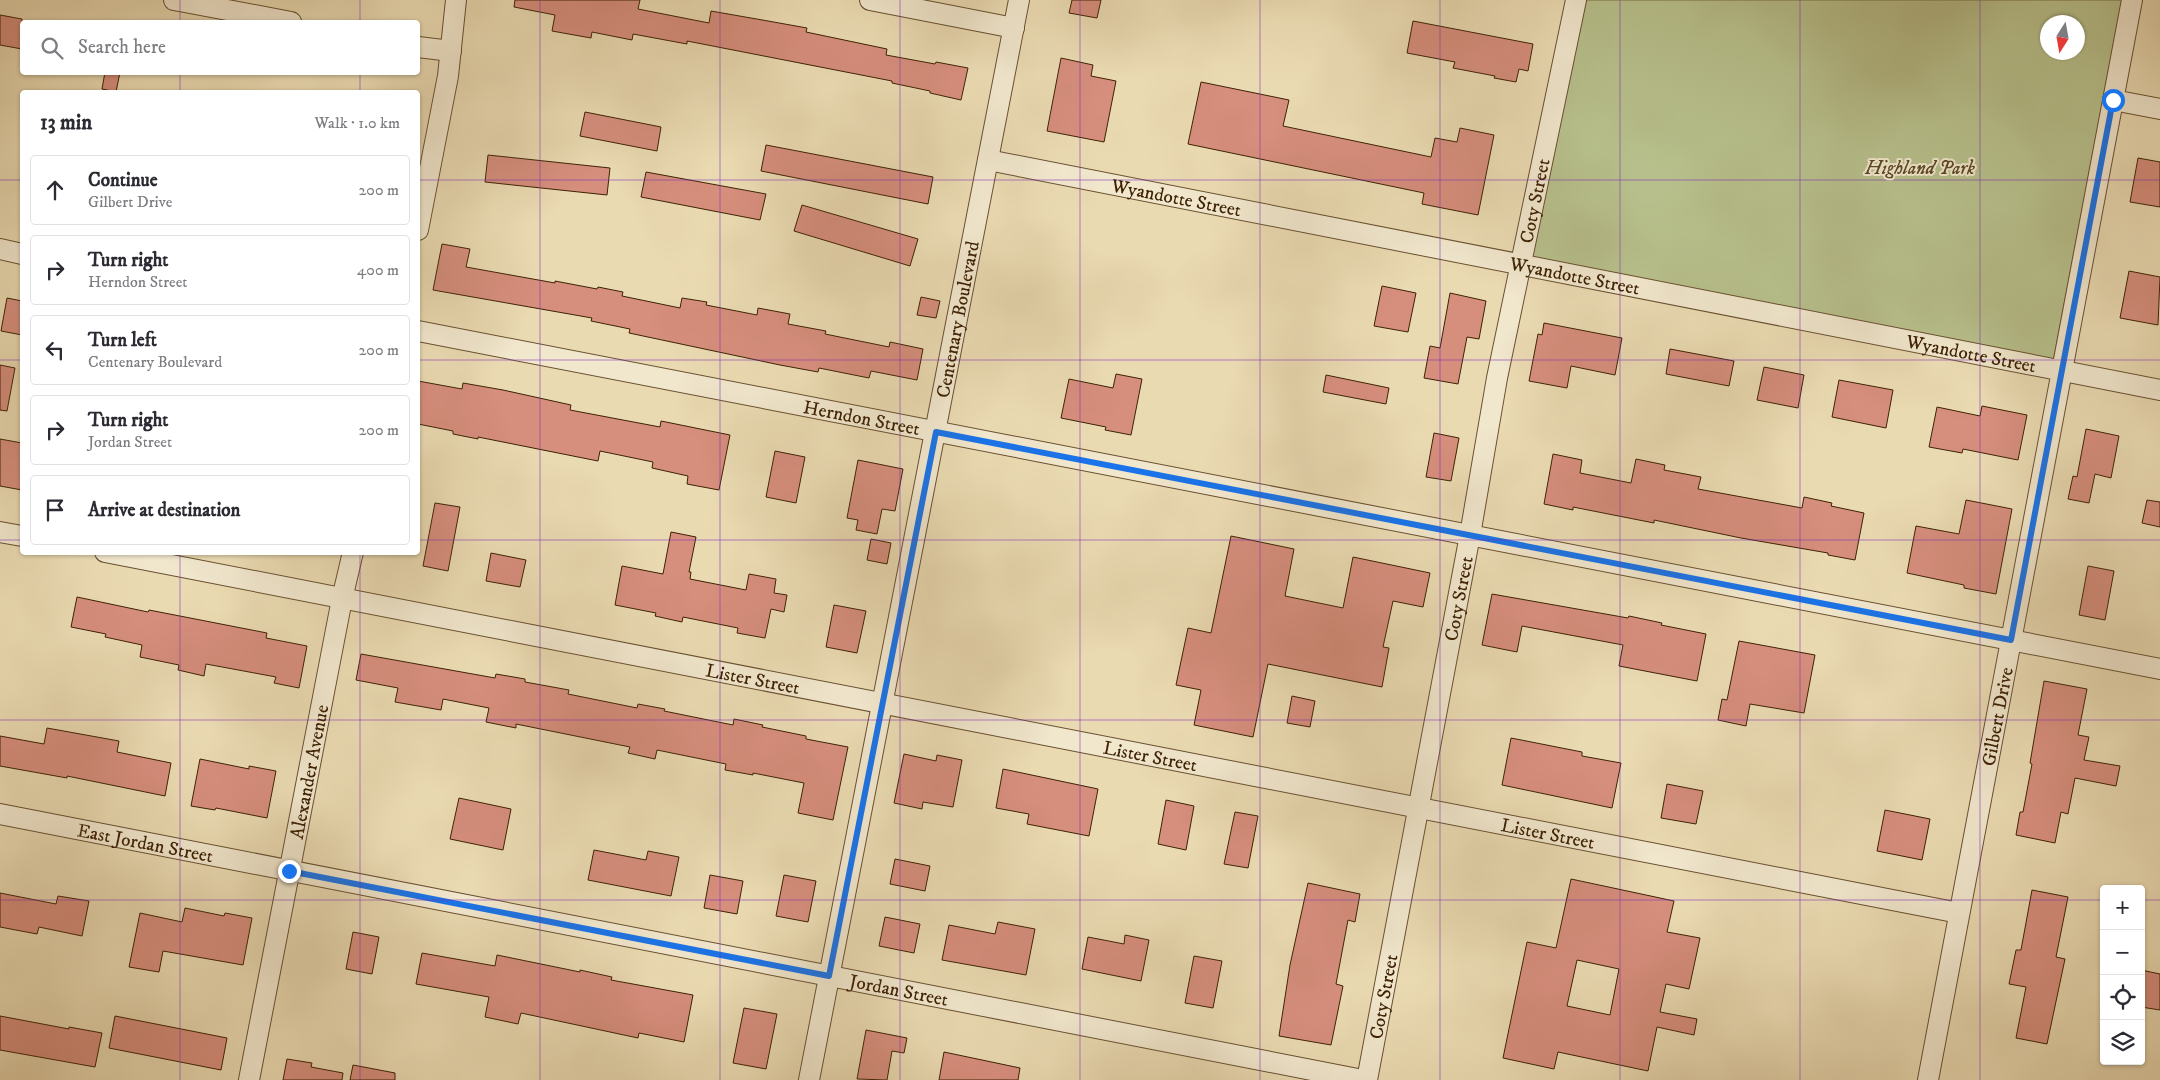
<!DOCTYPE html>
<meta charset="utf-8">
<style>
body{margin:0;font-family:"IM FELL DW Pica",serif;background:#f2f2f3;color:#2b2b33}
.controls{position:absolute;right:15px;bottom:15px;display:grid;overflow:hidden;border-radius:5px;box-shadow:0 1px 4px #0004}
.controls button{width:45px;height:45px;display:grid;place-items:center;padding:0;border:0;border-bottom:1px solid #e1e1e2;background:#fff;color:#2b2b33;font:25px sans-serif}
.compass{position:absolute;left:2040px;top:15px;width:45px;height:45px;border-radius:50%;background:#fff;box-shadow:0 1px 4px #0004;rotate:191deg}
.stop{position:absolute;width:15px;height:15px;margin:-11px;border:4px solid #1a73e8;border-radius:50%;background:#fff}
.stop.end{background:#1a73e8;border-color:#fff;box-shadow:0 1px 5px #0008}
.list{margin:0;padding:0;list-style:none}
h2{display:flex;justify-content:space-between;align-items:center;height:65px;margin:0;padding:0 20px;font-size:21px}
h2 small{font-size:16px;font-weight:400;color:#7c7c81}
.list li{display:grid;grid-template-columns:32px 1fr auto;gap:15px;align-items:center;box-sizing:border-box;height:70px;margin:0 10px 10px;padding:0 10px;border:1px solid #e1e1e2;border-radius:5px}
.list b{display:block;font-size:19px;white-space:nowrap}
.list p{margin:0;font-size:16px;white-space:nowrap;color:#7c7c81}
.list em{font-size:16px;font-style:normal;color:#7c7c81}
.icon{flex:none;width:28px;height:28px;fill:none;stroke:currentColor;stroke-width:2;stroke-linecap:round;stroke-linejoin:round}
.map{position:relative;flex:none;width:2160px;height:1080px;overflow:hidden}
.search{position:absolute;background:#fff;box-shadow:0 1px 4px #0004;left:20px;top:20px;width:400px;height:55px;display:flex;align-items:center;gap:12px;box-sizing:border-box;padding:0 18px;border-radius:5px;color:#7c7c81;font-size:19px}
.panel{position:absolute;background:#fff;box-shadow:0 1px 4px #0004;left:20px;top:90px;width:400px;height:465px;border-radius:5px}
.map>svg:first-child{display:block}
.green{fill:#b7c08c;stroke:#7a7148;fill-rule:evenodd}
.building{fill:#d68e7d;stroke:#3e2204;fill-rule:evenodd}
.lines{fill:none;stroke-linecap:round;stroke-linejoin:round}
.minor-casing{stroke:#695030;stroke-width:22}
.minor{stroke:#f1e7cd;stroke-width:20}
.route{stroke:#1a73e8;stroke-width:6}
.grid{fill:none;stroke:#7b2cbf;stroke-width:1;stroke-opacity:0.55}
.labels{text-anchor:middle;stroke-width:4;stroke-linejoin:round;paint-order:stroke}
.park-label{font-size:19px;font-style:italic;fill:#5c4a26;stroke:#f1e7cd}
.street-label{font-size:19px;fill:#3e2204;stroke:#f1e7cd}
</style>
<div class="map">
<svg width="2160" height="1080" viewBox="0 0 2160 1080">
<rect width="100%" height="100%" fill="#eadab2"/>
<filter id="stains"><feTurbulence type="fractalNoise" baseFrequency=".004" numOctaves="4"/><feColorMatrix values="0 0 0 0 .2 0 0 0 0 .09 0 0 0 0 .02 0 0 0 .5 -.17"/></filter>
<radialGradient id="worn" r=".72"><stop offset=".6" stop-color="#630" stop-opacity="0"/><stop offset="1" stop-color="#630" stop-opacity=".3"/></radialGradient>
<path class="green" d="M1581,0H2122L2053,362L1526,261ZM2048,22H2078V52H2048Z"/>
<path class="building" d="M515,0H640L638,9L709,23L711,11L768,21L807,28L806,32L887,49L886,55L935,64L936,62L968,68L961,100L930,93V91L892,83V81L687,41V44L633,34L632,40L592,32L591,38L552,31L555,15L514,7Z
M1072,0H1101L1097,18L1069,13Z
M0,15L22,19V49L0,45Z
M1413,21L1533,44L1528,71L1519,69L1516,82L1494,78L1495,76L1453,68L1455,62L1407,53Z
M1061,58L1093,65L1091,76L1116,81L1104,142L1047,131Z
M105,72H120L116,92L102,89Z
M1201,82L1289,100L1283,126L1431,157L1435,138L1457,142L1460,128L1494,135L1478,215L1422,204L1424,193L1188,144Z
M585,112L661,127L657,151L580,136Z
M766,145L933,177L928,204L761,171Z
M488,155L610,168L607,195L485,182Z
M2138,158L2160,162V207L2130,202Z
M646,172L766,194L760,220L641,197Z
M802,205L918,239L910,266L794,231Z
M442,244L470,249L466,267L555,283V281L597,289L598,287L623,292L622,296L680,308L682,298L707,302L706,305L757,315L758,308L790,314L788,324L826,331L825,334L889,347L890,342L923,349L917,380L871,371L869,378L819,368L818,372L780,365L629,333L630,329L591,321L592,318L433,290Z
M2129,271L2160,277L2158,325L2120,318Z
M1382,286L1416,293L1408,332L1374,326Z
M1450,293L1486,301L1479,339L1467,337L1458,384L1424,378L1430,346L1440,348Z
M921,297L940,301L936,318L917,315Z
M7,298L22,301V335L1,331Z
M1544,323L1622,338L1615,375L1571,366L1567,388L1529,381L1538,334L1542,335Z
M1670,349L1734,361L1729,386L1666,374Z
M0,365L15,368L7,411L0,410Z
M1764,367L1804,375L1798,408L1757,400Z
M1116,374L1142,379L1131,435L1105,430L1106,427L1061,418L1069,379L1113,388Z
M1326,375L1389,388L1386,404L1323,392Z
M1839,380L1893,390L1886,428L1832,417Z
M418,381L462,389L463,383L503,390L571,405L570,410L660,427L661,421L730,435L719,490L687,484L688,476L652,468L653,462L600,451L598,461L478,437V439L453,434V431L418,424Z
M1982,406L2027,415L2018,460L1963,449L1962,453L1929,447L1937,407L1980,416Z
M2086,429L2119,436L2111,478L2095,474L2089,503L2068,499L2073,476L2077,477Z
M1434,433L1459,438L1451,481L1426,477Z
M0,439L22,443V490L0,486Z
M775,451L805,457L796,503L766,497Z
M1553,454L1582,460L1580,473L1631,483L1636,459L1665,465L1664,470L1701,477L1698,489L1802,508L1804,497L1832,503L1831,506L1864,513L1855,560L1828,555V553L1741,538L1654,520V523L1573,507V510L1544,504Z
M858,460L903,469L895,511L882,509L877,534L856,530L858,520L847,518Z
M1966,500L2012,509L1996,594L1964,588V585L1907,573L1916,526L1959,534Z
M2147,500L2160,502V527L2142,523Z
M435,503L460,507L448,571L423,566Z
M671,532L696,537L689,572H691L690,579L746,590L749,574L776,579L774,593L787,595L784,612L771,609L765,638L737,633L738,628L683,617L682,622L655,616L656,613L615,605L622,566L663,574Z
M1231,536L1294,549L1285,596L1343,608L1353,557L1430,573L1423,607L1393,601L1383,647L1389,648L1382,687L1268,664L1253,737L1194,725L1201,690L1176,685L1188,628L1211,633Z
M871,539L891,543L887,564L867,560Z
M491,553L526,560L520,587L486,581Z
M2088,566L2114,571L2105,620L2079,615Z
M1492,594L1628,618L1629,616L1662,623L1661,625L1706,634L1697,681L1619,666L1623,645L1522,626L1517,652L1482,645Z
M77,597L148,612L149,610L267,633L266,638L307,646L299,688L274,683L276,677L206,664L204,676L178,670L179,665L140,657L142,645L105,637L106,634L71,627Z
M834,605L866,611L857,653L826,647Z
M1739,641L1815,655L1804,713L1750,704L1746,726L1718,720L1722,699L1727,700Z
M361,654L495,678L496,674L525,679V682L569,690L568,694L637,708L638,704L665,709L664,711L733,725L734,719L763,725L762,727L806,736V739L848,747L833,820L798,813L804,783L753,773V775L725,770L726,764L657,750L655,759L628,753L630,747L516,724V728L486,722L489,708L443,699L441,710L395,702L398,688L356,680Z
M2044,681L2087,689L2078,735L2089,737L2084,760L2120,766L2116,786L2075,778L2068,814L2061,812L2055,843L2016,835L2020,812H2023L2032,764L2030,763Z
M1292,696L1315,701L1310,727L1287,723Z
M47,728L119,741L117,752L171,763L165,796L67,776V778L0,766V736L44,744Z
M1511,738L1582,752V756L1621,763L1612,808L1502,785Z
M904,754L936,761L937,755L962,760L953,807L923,802L922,809L894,803Z
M200,759L249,769V766L276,771L267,818L216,808L215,810L191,806Z
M1003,769L1098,789L1089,836L1027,824L1029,814L996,808Z
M1667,784L1703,791L1696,824L1661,818Z
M459,798L511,809L503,850L450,839Z
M1166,800L1194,806L1186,850L1158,844Z
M1885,810L1930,819L1922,860L1877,851Z
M1235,812L1258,816L1248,868L1224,864Z
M594,850L646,860L648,851L679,857L671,896L588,880Z
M895,859L930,866L925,891L890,884Z
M710,875L743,881L737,914L704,908Z
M784,875L816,881L808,922L776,916Z
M1571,879L1674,901L1667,932L1700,938L1689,989L1666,984L1660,1012L1697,1019L1694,1035L1657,1027L1648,1071L1558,1052L1554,1069L1503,1058L1527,942L1556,948ZM1577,960L1619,969L1610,1015L1567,1006Z
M1308,883L1360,894L1355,922L1348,920L1336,984L1343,986L1331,1045L1279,1036L1290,965Z
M2032,890L2068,897L2056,957L2065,959L2047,1044L2016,1038L2026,987L2009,984L2016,950H2021Z
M0,893L56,904L58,896L89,901L82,936L39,927L37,934L0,927Z
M185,908L224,916L225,913L252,918L243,965L163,951L159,972L129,967L140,913L182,922Z
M885,917L920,924L914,953L879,946Z
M998,922L1035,929L1026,975L942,960L949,925L995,934Z
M353,932L379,937L372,974L346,969Z
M1125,935L1149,940L1141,981L1082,969L1088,937L1124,944Z
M422,953L495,966L497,955L580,972V970L612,977L611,980L693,995L684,1042L639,1033L638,1038L521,1013L518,1024L485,1017L489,997L416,984Z
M1194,956L1222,961L1213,1008L1185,1003Z
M2141,970L2160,974V1010L2141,1007Z
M744,1008L777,1014L766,1069L733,1063Z
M0,1016L69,1029V1027L102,1033L95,1067L0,1050Z
M115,1016L227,1038L221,1070L109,1048Z
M866,1030L907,1038L904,1053L892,1051L887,1080L857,1079Z
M944,1052L1020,1068L1018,1080H939Z
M287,1059L312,1063L311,1067L343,1073L342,1080H283Z
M353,1065L395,1073V1080H350Z"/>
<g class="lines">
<defs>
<g id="minor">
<path d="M174,0L291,22"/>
<path d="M870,0L1014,28"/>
<path d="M418,47L451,51"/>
<path d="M2113,100L2160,109"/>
<path id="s1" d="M988,160L2160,390"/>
<path d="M418,230L448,76L456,0"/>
<path d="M0,249L22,254"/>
<path id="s2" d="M418,331L2160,669"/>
<path d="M0,532L22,536"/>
<path id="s3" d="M105,552L1959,913"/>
<path id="s4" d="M0,814L1363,1080"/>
<path id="s5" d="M249,1080L342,599L353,552"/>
<path id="s6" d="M809,1080L1019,0"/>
<path id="s7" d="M1367,1080L1470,535L1497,378L1576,0"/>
<path id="s8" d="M1928,1080L2132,0"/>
</g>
</defs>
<use href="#minor" class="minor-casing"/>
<use href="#minor" class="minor"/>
</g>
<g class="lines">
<path class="route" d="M289,871L829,976L936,432L2011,640L2113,100"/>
</g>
<path class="grid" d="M180,0V22M360,0V22M540,0V1080M720,0V1080M900,0V1080M1080,0V1080M1260,0V1080M1440,0V1080M1620,0V1080M1800,0V1080M1980,0V1080M180,72V92M360,72V92M0,180H22M418,180H2160M0,360H22M418,360H2160M0,540H22M418,540H2160M180,552V1080M360,552V1080M0,720H2160M0,900H2104M2141,900H2160"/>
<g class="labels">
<g class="park-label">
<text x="1920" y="174">Highland Park</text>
</g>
<g class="street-label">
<text dy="7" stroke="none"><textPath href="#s1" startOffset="192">Wyandotte Street</textPath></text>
<text dy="7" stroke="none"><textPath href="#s7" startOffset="895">Coty Street</textPath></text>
<text dy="7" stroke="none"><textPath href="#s1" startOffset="598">Wyandotte Street</textPath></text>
<text dy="7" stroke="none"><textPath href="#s6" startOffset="775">Centenary Boulevard</textPath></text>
<text dy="7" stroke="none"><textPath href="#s1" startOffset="1002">Wyandotte Street</textPath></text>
<text dy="7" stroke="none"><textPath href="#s2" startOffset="452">Herndon Street</textPath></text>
<text dy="7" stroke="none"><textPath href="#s7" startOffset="490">Coty Street</textPath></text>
<text dy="7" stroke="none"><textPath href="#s3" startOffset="660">Lister Street</textPath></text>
<text dy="7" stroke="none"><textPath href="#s8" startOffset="370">Gilbert Drive</textPath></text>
<text dy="7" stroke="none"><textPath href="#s3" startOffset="1065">Lister Street</textPath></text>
<text dy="7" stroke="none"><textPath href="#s5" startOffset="314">Alexander Avenue</textPath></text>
<text dy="7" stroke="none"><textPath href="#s3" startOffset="1470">Lister Street</textPath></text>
<text dy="7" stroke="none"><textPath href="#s4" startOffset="148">East Jordan Street</textPath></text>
<text dy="7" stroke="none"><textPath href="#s4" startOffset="916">Jordan Street</textPath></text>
<text dy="7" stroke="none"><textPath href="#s7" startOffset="85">Coty Street</textPath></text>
</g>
</g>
<rect width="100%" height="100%" filter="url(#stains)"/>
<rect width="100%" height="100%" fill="url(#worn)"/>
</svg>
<div class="controls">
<button>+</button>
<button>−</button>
<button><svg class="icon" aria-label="locate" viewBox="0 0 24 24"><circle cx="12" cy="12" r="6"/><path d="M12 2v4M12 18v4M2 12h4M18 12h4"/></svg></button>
<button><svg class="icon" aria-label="layers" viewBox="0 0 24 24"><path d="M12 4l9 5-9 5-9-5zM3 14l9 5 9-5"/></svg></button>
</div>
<svg class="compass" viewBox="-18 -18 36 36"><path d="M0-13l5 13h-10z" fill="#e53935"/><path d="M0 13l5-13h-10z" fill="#7c7c81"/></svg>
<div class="stop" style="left:2113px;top:100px"></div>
<div class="stop end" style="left:289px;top:871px"></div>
<div class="search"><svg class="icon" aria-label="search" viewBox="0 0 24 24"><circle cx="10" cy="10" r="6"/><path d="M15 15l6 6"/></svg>Search here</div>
<section class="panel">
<h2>13 min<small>Walk · 1.0 km</small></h2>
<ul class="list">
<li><svg class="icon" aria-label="ahead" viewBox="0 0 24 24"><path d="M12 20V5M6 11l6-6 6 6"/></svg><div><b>Continue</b><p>Gilbert Drive</p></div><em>200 m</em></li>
<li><svg class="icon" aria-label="right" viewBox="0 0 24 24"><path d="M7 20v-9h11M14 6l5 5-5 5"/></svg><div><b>Turn right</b><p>Herndon Street</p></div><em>400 m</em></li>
<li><svg class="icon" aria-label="left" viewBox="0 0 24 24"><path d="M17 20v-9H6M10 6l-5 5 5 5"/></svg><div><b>Turn left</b><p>Centenary Boulevard</p></div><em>200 m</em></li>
<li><svg class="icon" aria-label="right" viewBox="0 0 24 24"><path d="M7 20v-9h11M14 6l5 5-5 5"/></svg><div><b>Turn right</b><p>Jordan Street</p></div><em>200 m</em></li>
<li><svg class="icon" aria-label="arrive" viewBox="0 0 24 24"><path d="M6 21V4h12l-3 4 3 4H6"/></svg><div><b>Arrive at destination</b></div></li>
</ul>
</section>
</div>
